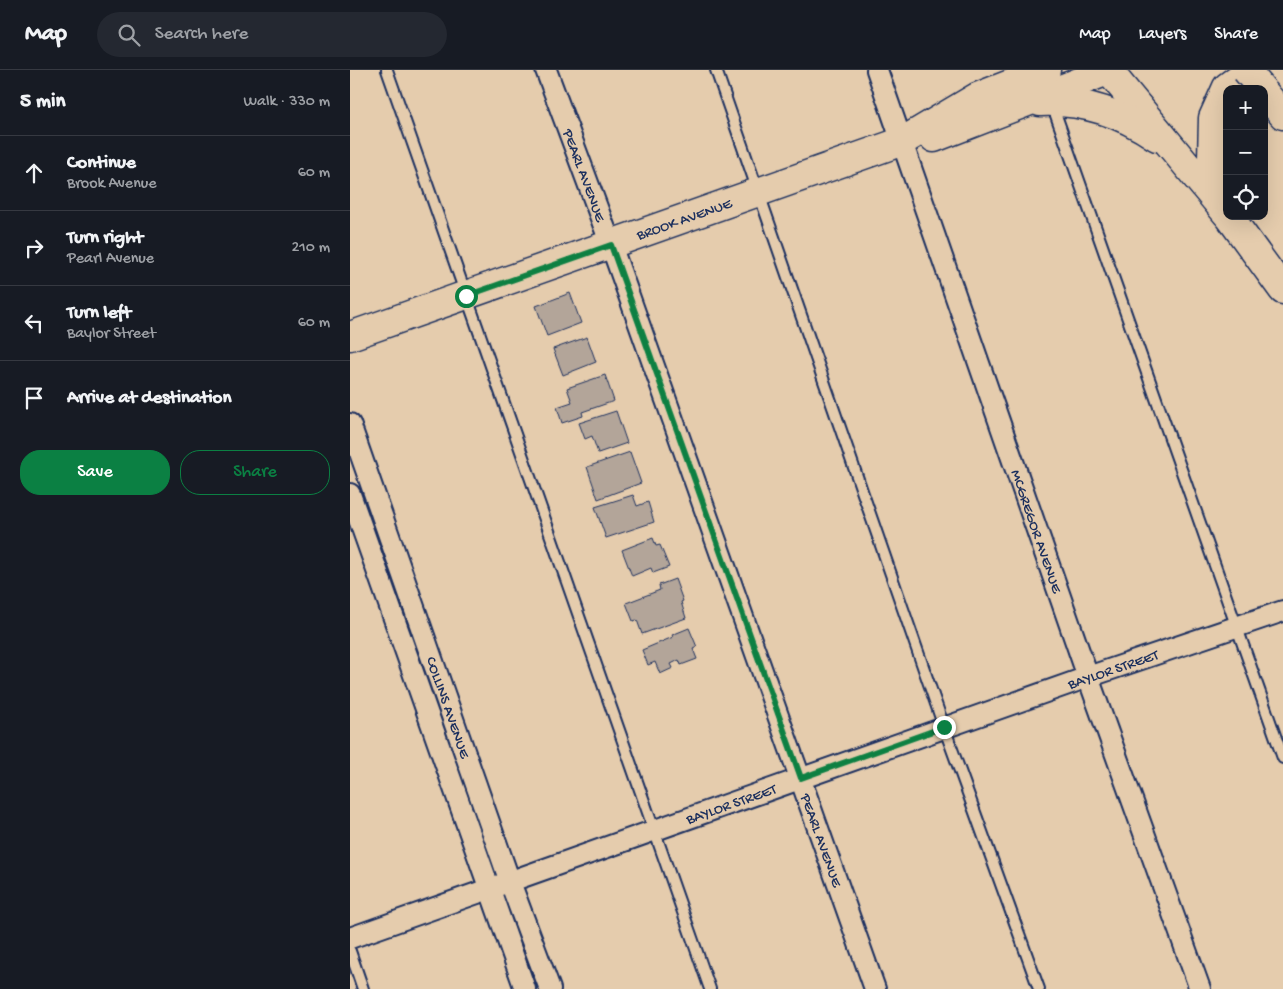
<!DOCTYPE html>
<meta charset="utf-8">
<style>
body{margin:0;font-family:"Gochi Hand",sans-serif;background:#242831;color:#f1f3f6}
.controls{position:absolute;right:15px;top:15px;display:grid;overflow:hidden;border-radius:10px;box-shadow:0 5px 20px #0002}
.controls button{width:45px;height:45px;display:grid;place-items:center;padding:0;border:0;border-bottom:1px solid #363941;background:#171b24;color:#f1f3f6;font:25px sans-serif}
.stop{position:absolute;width:15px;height:15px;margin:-11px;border:4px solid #0b8043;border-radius:50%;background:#fff}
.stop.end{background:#0b8043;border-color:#fff;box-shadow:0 1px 5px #0008}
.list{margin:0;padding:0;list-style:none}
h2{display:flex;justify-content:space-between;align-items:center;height:65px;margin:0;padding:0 20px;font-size:21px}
h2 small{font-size:16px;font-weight:400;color:#9ea1a6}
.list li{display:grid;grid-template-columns:32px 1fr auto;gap:15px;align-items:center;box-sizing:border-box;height:75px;padding:0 20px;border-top:1px solid #363941}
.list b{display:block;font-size:19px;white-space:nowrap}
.list p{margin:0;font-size:16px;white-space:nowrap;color:#9ea1a6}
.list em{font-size:16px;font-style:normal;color:#9ea1a6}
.actions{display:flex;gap:10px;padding:15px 20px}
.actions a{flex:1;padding:11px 0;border:1px solid #0b8043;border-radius:20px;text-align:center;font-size:18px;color:#0b8043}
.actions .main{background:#0b8043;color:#fff}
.icon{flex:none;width:28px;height:28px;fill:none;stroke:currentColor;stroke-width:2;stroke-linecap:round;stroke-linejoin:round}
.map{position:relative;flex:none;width:933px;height:919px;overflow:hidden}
header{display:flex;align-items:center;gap:30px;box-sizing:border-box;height:70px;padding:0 25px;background:#171b24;border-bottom:1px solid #363941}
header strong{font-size:24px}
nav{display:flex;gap:28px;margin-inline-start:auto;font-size:18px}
.search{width:350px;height:45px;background:#242831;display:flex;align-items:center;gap:12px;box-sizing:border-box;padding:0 18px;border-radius:28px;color:#9ea1a6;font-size:19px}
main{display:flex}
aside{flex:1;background:#171b24}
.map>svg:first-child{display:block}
.building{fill:#b3a599;stroke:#1b2f5e}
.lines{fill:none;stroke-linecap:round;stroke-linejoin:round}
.lane-casing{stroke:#1b2f5e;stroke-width:14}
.street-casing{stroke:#1b2f5e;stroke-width:24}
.secondary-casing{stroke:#1b2f5e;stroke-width:31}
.highway-casing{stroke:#1b2f5e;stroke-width:31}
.lane{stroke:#e5ccad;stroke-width:10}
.street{stroke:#e5ccad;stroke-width:20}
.secondary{stroke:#e5ccad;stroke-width:28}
.highway{stroke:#e5ccad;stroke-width:28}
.highway-bridge-casing{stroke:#1b2f5e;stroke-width:31;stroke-linecap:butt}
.highway-bridge{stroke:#e5ccad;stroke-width:28}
.route{stroke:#0b8043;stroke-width:6}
.labels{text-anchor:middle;stroke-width:4.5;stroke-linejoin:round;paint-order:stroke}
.street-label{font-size:15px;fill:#1b2f5e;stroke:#e5ccad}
</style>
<header>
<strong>Map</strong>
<div class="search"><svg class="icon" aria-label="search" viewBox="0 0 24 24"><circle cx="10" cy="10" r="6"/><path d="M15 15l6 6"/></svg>Search here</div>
<nav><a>Map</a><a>Layers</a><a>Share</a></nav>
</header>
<main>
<aside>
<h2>5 min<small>Walk · 330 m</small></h2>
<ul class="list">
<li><svg class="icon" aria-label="ahead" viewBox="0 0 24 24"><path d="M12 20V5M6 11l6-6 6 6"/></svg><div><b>Continue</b><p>Brook Avenue</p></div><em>60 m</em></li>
<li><svg class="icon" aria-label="right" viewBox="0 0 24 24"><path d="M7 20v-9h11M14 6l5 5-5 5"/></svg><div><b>Turn right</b><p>Pearl Avenue</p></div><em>210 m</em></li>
<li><svg class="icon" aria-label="left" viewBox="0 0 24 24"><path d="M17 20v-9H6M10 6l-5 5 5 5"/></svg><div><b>Turn left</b><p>Baylor Street</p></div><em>60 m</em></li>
<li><svg class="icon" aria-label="arrive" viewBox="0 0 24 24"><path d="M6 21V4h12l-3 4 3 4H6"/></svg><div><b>Arrive at destination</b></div></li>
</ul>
<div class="actions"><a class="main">Save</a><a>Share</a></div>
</aside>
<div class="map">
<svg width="933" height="919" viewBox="0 0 933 919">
<rect width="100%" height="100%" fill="#e5ccad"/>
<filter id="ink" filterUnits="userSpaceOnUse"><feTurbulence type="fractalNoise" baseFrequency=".02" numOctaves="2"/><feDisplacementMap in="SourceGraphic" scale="10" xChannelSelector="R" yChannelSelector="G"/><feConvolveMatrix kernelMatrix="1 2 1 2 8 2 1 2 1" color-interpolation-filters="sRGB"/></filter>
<g filter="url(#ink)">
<path class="building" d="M220,223L231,253L197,266L186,236Z
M237,267L246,292L213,305L203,279Z
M255,305L264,331L232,342L233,346L212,353L207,337L222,332L217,318Z
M266,341L277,373L248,383L242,366L235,369L229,353Z
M280,382L291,413L248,429L237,397Z
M283,425L287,436L298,432L304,452L256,468L245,437Z
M303,468L306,476L310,475L319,497L303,503L301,498L282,506L272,480Z
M325,509L333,531L331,532L336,548L292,564L287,550L283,551L276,533L310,520L309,515Z
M339,558L347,577L343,579L347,589L331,595L329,590L321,594L323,598L310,604L305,592L298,595L292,580L323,567L322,565Z"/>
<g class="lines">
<defs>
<path id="lane" d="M37,0L360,919
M366,0L594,657L689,919
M702,34L933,688
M0,881L13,919"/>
<g id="street">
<path id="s1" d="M196,0L261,175L525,919"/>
<path id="s2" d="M527,0L738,607L850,919"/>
<path id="s3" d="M0,354L160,812L200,919"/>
<path d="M0,424L175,919"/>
<path id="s4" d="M0,868L738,607L933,541"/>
</g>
<g id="secondary">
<path d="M758,0L877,144"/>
<path d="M690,32C734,30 771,43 807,67"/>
<path d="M584,68L760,0"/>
<path d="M877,131L862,89L863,48L877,17L900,0"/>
<path d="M879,146L933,220"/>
<path id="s5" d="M0,266L553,71L627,27L696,0"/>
</g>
<path id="highway" d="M914,22L933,45"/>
</defs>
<use href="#lane" class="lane-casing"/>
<use href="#street" class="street-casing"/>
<use href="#secondary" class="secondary-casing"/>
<use href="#highway" class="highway-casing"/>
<use href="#lane" class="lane"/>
<use href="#street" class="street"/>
<use href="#secondary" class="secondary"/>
<use href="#highway" class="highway"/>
<defs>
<path id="highway-bridge" d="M896,0L912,19"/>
</defs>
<use href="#highway-bridge" class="highway-bridge-casing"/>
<use href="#highway-bridge" class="highway-bridge"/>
</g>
</g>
<g class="lines" filter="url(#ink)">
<path class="route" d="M116,226L261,175L451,708L594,657"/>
</g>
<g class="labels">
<g class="street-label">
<text dy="5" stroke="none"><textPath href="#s1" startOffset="112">PEARL AVENUE</textPath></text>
<text dy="5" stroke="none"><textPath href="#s5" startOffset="354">BROOK AVENUE</textPath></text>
<text dy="5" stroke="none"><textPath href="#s2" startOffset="488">MCGREGOR AVENUE</textPath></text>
<text dy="5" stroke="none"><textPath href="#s4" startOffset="809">BAYLOR STREET</textPath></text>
<text dy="5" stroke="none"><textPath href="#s3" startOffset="300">COLLINS AVENUE</textPath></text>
<text dy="5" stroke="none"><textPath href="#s4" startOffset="404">BAYLOR STREET</textPath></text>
<text dy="5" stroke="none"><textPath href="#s1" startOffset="818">PEARL AVENUE</textPath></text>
</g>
</g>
</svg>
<div class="controls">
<button>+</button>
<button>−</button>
<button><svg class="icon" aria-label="locate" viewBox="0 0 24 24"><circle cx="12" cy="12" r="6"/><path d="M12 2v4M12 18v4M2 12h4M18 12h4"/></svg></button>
</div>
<div class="stop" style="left:116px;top:226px"></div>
<div class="stop end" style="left:594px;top:657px"></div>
</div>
</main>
